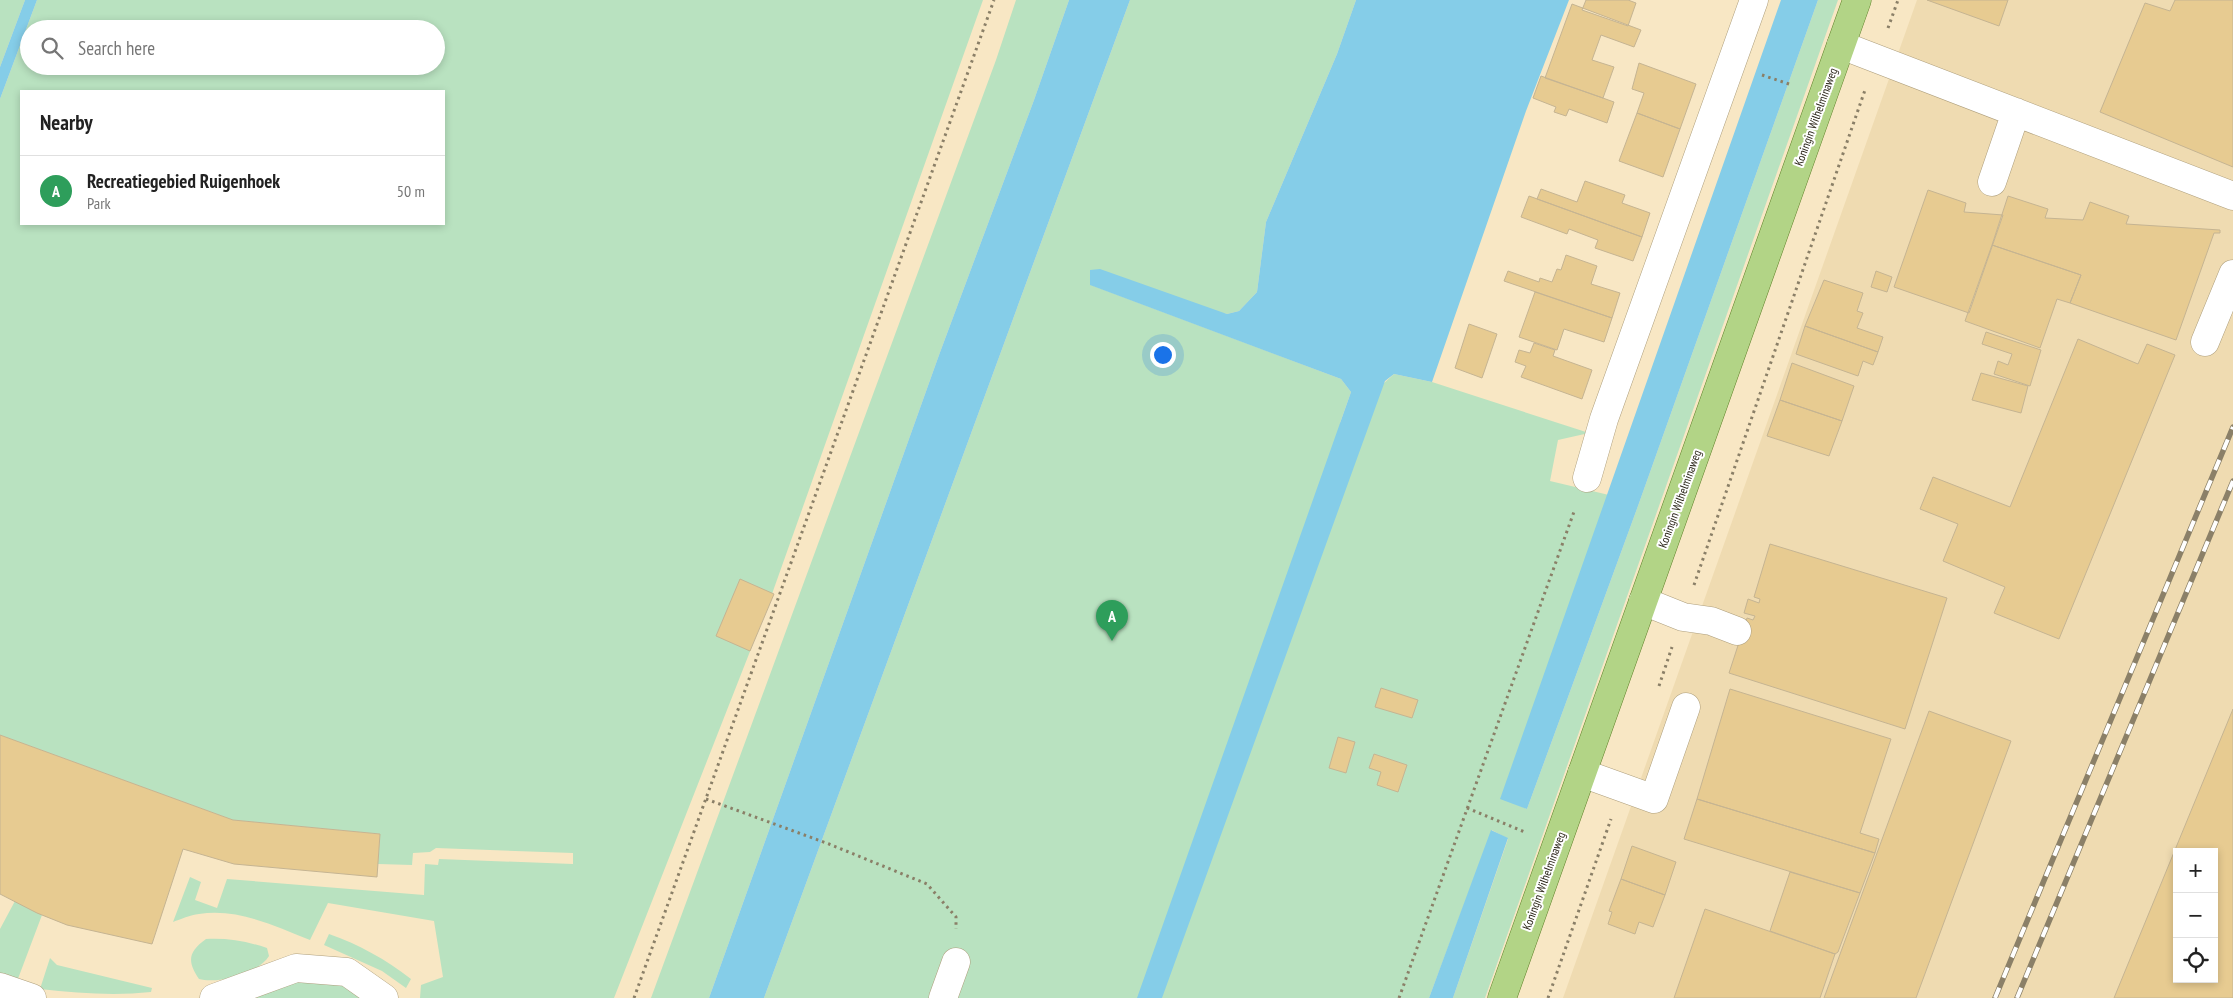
<!DOCTYPE html>
<meta charset="utf-8">
<style>
body{margin:0;font-family:"PT Sans Narrow",sans-serif;background:#f2f2f2;color:#222}
.controls{position:absolute;right:15px;bottom:15px;display:grid;overflow:hidden;border-radius:0px;box-shadow:0 2px 8px #0003}
.controls button{width:45px;height:45px;display:grid;place-items:center;padding:0;border:0;border-bottom:1px solid #e0e0e0;background:#fff;color:#222;font:25px sans-serif}
.you{position:absolute;left:1162px;top:354px;width:18px;height:18px;margin:-12px;border:4px solid #fff;border-radius:50%;background:#1a73e8;box-shadow:0 0 0 8px #1a73e833}
.badge{display:grid;place-items:center;width:32px;height:32px;border-radius:50%;background:#0b8043;color:#fff;font-size:16px;font-weight:700}
.pin{position:absolute;translate:-50% -41px;filter:drop-shadow(0 1px 2px #0008)}
.pin::after{content:'';position:absolute;top:26px;width:18px;height:15px;background:inherit;clip-path:polygon(0 0,100% 0,50% 100%)}
.list{margin:0;padding:0;list-style:none}
h2{display:flex;justify-content:space-between;align-items:center;height:65px;margin:0;padding:0 20px;font-size:21px}
h2 small{font-size:16px;font-weight:400;color:#767676}
.list li{display:grid;grid-template-columns:32px 1fr auto;gap:15px;align-items:center;box-sizing:border-box;height:70px;padding:0 20px;border-top:1px solid #e0e0e0}
.list b{display:block;font-size:19px;white-space:nowrap}
.list p{margin:0;font-size:16px;white-space:nowrap;color:#767676}
.list em{font-size:16px;font-style:normal;color:#767676}
.icon{flex:none;width:28px;height:28px;fill:none;stroke:currentColor;stroke-width:2;stroke-linecap:round;stroke-linejoin:round}
.map{position:relative;flex:none;width:2233px;height:998px;overflow:hidden}
.search{position:absolute;background:#fff;box-shadow:0 2px 8px #0003;left:20px;top:20px;width:425px;height:55px;display:flex;align-items:center;gap:12px;box-sizing:border-box;padding:0 18px;border-radius:28px;color:#767676;font-size:19px}
.panel{position:absolute;background:#fff;box-shadow:0 2px 8px #0003;left:20px;top:90px;width:425px;height:135px;border-radius:0px}
.map>svg:first-child{display:block}
.built{fill:#efdbb1;fill-rule:evenodd}
.green{fill:#b9e2c0;fill-rule:evenodd}
.water{fill:#85cde8}
.building{fill:#e7cb91;stroke:#c5b492;fill-rule:evenodd}
.lines{fill:none;stroke-linecap:round;stroke-linejoin:round}
.minor-casing{stroke:#ae9f7d;stroke-width:29}
.major-casing{stroke:#5f8129;stroke-width:29}
.path{stroke:#8a7f67;stroke-width:3;stroke-dasharray:2.5 4;stroke-linecap:butt}
.minor{stroke:#fff;stroke-width:28}
.major{stroke:#b2d486;stroke-width:28}
.rail-casing{stroke:#8b8068;stroke-width:5.5}
.rail{stroke:#fff;stroke-width:4;stroke-dasharray:11;stroke-linecap:butt}
.labels{text-anchor:middle;stroke-width:4;stroke-linejoin:round;paint-order:stroke}
.street-label{font-size:12px;fill:#241e11;stroke:#fff}
</style>
<div class="map">
<svg width="2233" height="998" viewBox="0 0 2233 998">
<rect width="100%" height="100%" fill="#f8e7c4"/>
<path class="built" d="M1917,0H2233V998H1563ZM2177,852H2214V979H2177Z"/>
<path class="green" d="M0,0H25L0,67Z
M37,0H983L767,608L614,998H420L421,985L443,977L434,921L328,903L310,940C274,926 238,908 199,914C190,915 181,919 173,922L190,877L201,882L195,900L217,908L227,879L424,895L425,864L438,865L439,859L573,864V853L436,848L430,852L413,853L412,865L378,864L380,834L233,820L0,735V99ZM29,29H436V66H29ZM21,91H444V224H21Z
M1016,0H1069L1034,100L939,355L709,998H651L996,60Z
M1130,0H1356L1337,54L1266,222L1257,292L1239,311L1227,314L1091,285L1341,379L1351,392L1340,423L1394,374L1432,382L1589,433L1558,440L1550,481L1609,495L1501,798L1527,809L1638,506L1818,0H1838L1485,998H1453L1508,839L1492,830L1429,998H764Z
M15,901L42,915L16,984L0,978V929Z
M329,934C360,945 385,959 411,979L406,988L382,971L324,945Z
M206,939C228,938 246,941 267,948L269,956C258,974 218,984 199,979C187,961 188,952 206,939Z
M50,958L57,965L152,988L151,992C113,996 78,993 40,989Z
M290,980L344,984L373,998H255Z"/>
<path class="water" d="M25,0H37L0,99V67Z
M1069,0H1130L764,998H709L939,355L1034,100Z
M1356,0H1569L1526,111L1432,382L1394,374L1385,381L1162,998H1137L1351,392L1341,379L1090,285V270L1100,269L1227,314L1239,311L1257,292L1266,222L1337,54Z
M1781,0H1818L1638,506L1527,809L1500,799Z
M1491,830L1508,838L1453,998H1429Z"/>
<path class="building" d="M1586,0H1628L1636,3L1628,26L1582,10Z
M1927,0H2008L1999,26Z
M2175,0H2233V167L2100,112L2145,3L2170,11Z
M1572,4L1641,30L1634,47L1601,35L1592,60L1614,67L1603,98L1545,78Z
M1639,63L1696,84L1680,129L1637,113L1644,93L1632,89Z
M1541,76L1614,102L1607,123L1569,109L1566,116L1554,112L1556,107L1533,98Z
M1637,113L1680,129L1663,177L1619,161Z
M1585,181L1625,195L1622,203L1650,213L1642,237L1537,199L1541,189L1577,202Z
M1928,190L1966,203L1964,212L2003,215L1969,313L1894,287Z
M1529,196L1642,237L1633,261L1595,248L1598,240L1569,229L1567,234L1521,217Z
M2008,196L2048,209L2045,218L2083,220L2090,202L2129,216L2126,224L2220,230V233H2214L2176,340L2070,303L2081,275L1992,245Z
M1992,245L2081,275L2070,303L2057,299L2040,348L1965,321Z
M1566,255L1597,266L1591,284L1620,293L1612,318L1504,281L1508,271L1539,282L1540,278L1552,282L1557,269L1561,270Z
M1876,271L1892,277L1887,292L1871,287Z
M1824,280L1863,293L1857,311L1863,313L1857,328L1883,337L1878,352L1805,326Z
M1535,292L1612,318L1604,342L1564,329L1557,350L1519,337Z
M1469,324L1497,334L1482,378L1455,368Z
M1805,326L1878,352L1873,365L1863,361L1858,376L1796,354Z
M1986,332L2041,350L2030,386L1994,374L1998,361L2008,365L2012,354L1982,344Z
M2078,339L2138,364L2147,344L2175,355L2059,639L1994,613L2005,587L1943,561L1958,524L1920,509L1933,477L2010,507Z
M1534,343L1555,350L1553,356L1592,370L1582,399L1521,377L1526,366L1515,362L1519,350L1530,353Z
M1792,363L1854,386L1842,421L1780,400Z
M1981,373L2028,386L2021,413L1972,400Z
M1780,400L1842,421L1829,456L1767,436Z
M1770,544L1947,598L1905,729L1729,673L1747,618L1753,620L1755,616L1744,613L1748,599L1759,603L1760,599L1754,597Z
M740,579L774,594L750,651L716,636Z
M1381,688L1418,700L1412,718L1375,707Z
M1730,689L1891,739L1860,833L1879,839L1875,853L1697,799Z
M2233,709V998H2114ZM2177,852H2214V979H2177Z
M1929,711L2011,741L1916,998H1824Z
M0,735L233,820L380,834L377,877L234,864L183,849L152,944L67,925L37,913L0,894Z
M1338,737L1355,742L1346,773L1329,768Z
M1374,754L1407,765L1398,792L1377,785L1381,772L1369,768Z
M1697,799L1875,853L1860,893L1684,839Z
M1632,846L1676,862L1665,895L1621,879Z
M1790,872L1860,893L1838,952L1835,954L1770,931Z
M1621,879L1665,895L1653,927L1639,922L1635,934L1608,924L1612,912L1609,911Z
M1705,909L1835,954L1820,998H1674Z"/>
<g class="lines">
<defs>
<path id="minor" d="M1841,45L2233,196
M1992,182L2016,112
M2205,342L2233,274
M1587,478L1604,419L1754,0
M1643,601L1683,617L1711,621L1737,631
M1582,773L1654,799L1686,707
M0,987L32,998
M214,998L296,968L347,972L384,998
M943,998L956,962"/>
<path id="major" d="M1502,998L1857,0"/>
</defs>
<use href="#minor" class="minor-casing"/>
<use href="#major" class="major-casing"/>
<path class="path" d="M1888,28L1898,0
M1762,75L1792,85
M1694,585L1865,90
M1659,686L1672,647
M706,799L829,844L927,884L956,917V929
M1467,808L1527,833
M634,998L994,0
M1399,998L1575,509
M1548,998L1611,819"/>
<use href="#minor" class="minor"/>
<use href="#major" class="major"/>
<defs>
<path id="rail" d="M1995,998L2233,427
M2017,998L2233,481"/>
</defs>
<use href="#rail" class="rail-casing"/>
<use href="#rail" class="rail"/>
</g>
<g class="labels">
<g class="street-label">
<text transform="translate(1816 117) rotate(-70)" y="4">Koningin Wilhelminaweg</text>
<text transform="translate(1680 499) rotate(-70)" y="4">Koningin Wilhelminaweg</text>
<text transform="translate(1544 881) rotate(-70)" y="4">Koningin Wilhelminaweg</text>
</g>
</g>
</svg>
<div class="controls">
<button>+</button>
<button>−</button>
<button><svg class="icon" aria-label="locate" viewBox="0 0 24 24"><circle cx="12" cy="12" r="6"/><path d="M12 2v4M12 18v4M2 12h4M18 12h4"/></svg></button>
</div>
<div class="you"></div>
<div class="pin badge" style="left:1112px;top:641px;background:#2e9e5b">A</div>
<div class="search"><svg class="icon" aria-label="search" viewBox="0 0 24 24"><circle cx="10" cy="10" r="6"/><path d="M15 15l6 6"/></svg>Search here</div>
<section class="panel">
<h2>Nearby<small></small></h2>
<ul class="list">
<li><span class="badge" style="background:#2e9e5b">A</span><div><b>Recreatiegebied Ruigenhoek</b><p>Park</p></div><em>50 m</em></li>
</ul>
</section>
</div>
